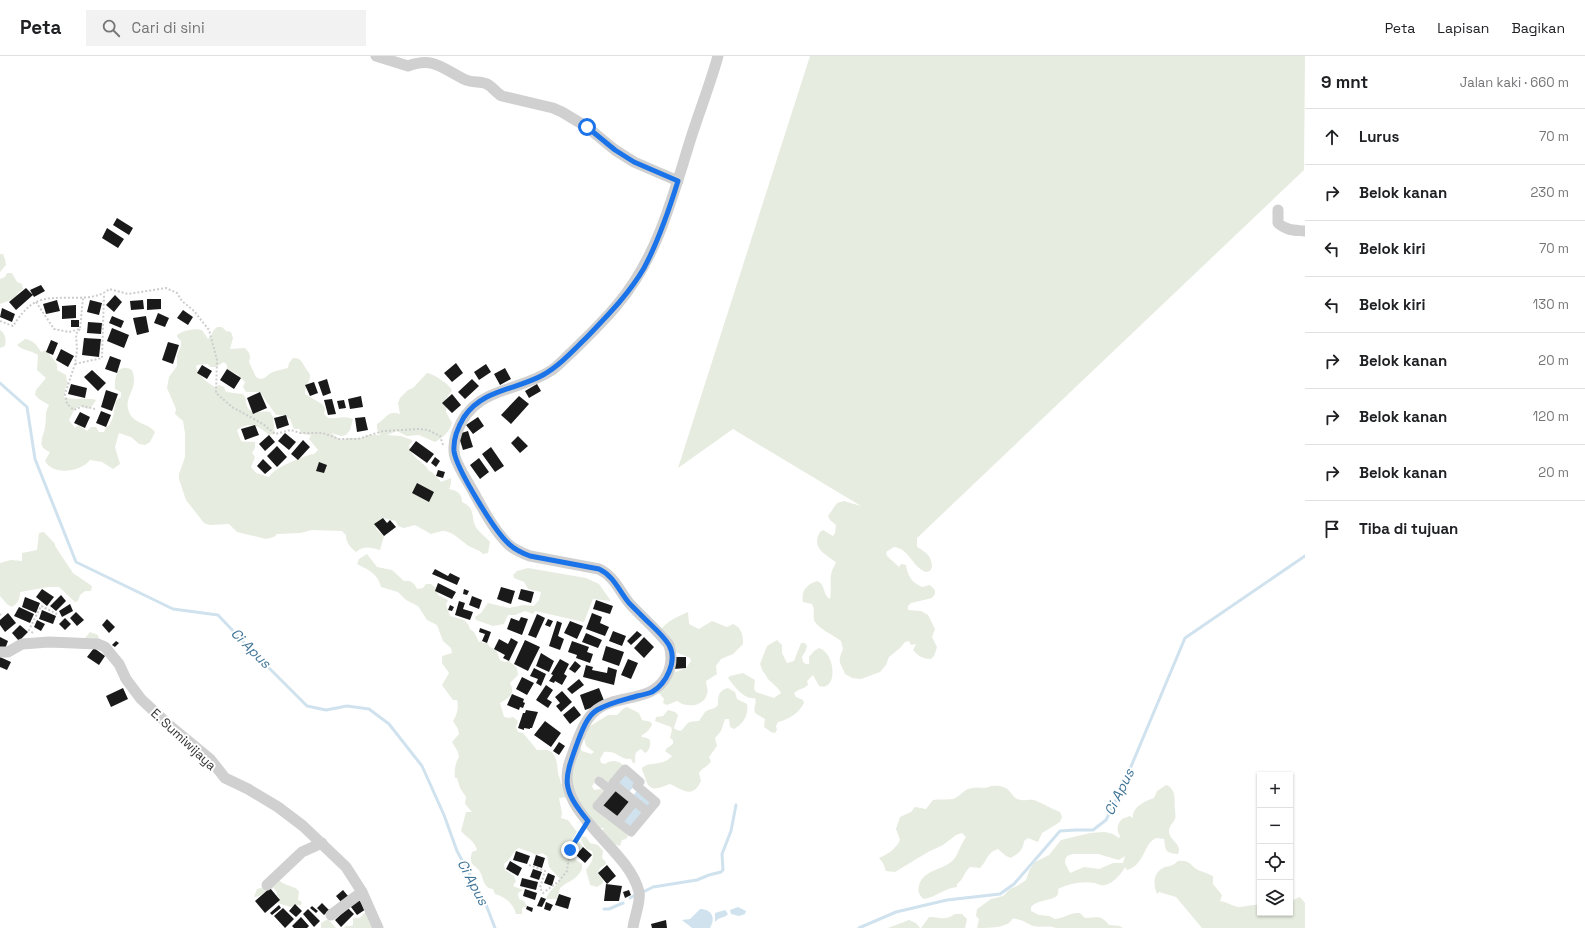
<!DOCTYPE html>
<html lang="id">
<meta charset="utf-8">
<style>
body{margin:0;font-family:"Space Grotesk",sans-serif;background:#f2f2f2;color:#202124}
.controls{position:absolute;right:12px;bottom:12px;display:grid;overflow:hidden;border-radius:0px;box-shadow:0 1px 3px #0004}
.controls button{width:36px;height:36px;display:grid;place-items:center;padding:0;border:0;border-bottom:1px solid #e0e0e0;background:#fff;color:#202124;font:20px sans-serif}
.stop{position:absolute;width:12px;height:12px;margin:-9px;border:3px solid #1a73e8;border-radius:50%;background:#fff}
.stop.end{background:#1a73e8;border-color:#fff;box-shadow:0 1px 4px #0008}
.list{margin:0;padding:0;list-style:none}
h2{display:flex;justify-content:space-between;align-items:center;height:52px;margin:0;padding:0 16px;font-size:17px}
h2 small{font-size:13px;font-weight:400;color:#757577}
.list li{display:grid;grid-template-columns:26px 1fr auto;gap:12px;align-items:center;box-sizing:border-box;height:56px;padding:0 16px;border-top:1px solid #e0e0e0}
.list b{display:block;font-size:15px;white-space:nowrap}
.list em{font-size:13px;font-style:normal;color:#757577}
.icon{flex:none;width:22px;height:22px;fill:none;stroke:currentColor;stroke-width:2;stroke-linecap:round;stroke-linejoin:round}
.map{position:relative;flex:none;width:1305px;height:872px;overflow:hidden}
header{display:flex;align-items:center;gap:24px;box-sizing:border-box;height:56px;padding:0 20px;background:#fff;border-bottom:1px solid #e0e0e0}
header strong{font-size:19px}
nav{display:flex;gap:22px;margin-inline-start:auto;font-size:14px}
.search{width:280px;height:36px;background:#f2f2f2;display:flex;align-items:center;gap:10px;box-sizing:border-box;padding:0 14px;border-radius:0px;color:#757577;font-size:15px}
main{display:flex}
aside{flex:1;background:#fff}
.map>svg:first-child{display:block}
.green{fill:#e6ecdf;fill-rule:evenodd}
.water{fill:#cfe2ee}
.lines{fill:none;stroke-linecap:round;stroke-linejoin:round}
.stream{stroke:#cfe2ee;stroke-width:3}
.building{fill:#1a1a1a}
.path{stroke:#cdcdcd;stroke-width:2;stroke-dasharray:2 2;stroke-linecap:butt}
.pedestrian{stroke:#d0d0d0;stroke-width:9}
.minor{stroke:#d0d0d0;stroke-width:11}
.route{stroke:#1a73e8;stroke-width:5}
.labels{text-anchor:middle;stroke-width:4;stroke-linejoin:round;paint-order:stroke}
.street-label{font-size:13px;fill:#333;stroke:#fff}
.water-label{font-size:14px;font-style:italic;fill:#3f7597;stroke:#fff}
</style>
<header>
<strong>Peta</strong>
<div class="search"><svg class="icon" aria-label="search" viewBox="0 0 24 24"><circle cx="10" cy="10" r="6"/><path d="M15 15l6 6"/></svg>Cari di sini</div>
<nav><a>Peta</a><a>Lapisan</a><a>Bagikan</a></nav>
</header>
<main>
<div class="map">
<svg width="1305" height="872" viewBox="0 0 1305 872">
<rect width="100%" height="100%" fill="#fff"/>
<path class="green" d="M810,0H1305L1304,114L917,482V491C926,496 932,500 932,511L930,515L926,516C912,511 910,493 894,491L886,496L887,500L899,511L901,508L906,509C908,520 911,526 922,531L930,529L935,534V538L932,542L911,547L908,550V554L921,555L928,559L935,573L932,581L937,591L934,600L931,603C923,603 918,600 913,594L916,588L911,589L909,585L905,586L900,592L889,601L886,609L880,616L861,623L852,622L845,618C840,605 837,607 843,593L841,585C835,580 817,572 814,564C813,558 815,553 812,548L803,546C801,535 806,529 817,525C826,528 822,538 830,543C832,534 829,523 832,515C833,511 835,510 836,506C824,498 811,491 820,476L823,474L833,480L835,477L836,469L830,464L828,460L837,447L844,445L861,450L733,373L678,412Z
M0,198H3L5,203L6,209L0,216Z
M7,217H12L17,226L22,228L23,233L18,237L16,242L0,248V223L5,221Z
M217,271H222L226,275L231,276L233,282L230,293L245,292C250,297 251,300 249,306L256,321L260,323L265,322C270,315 280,314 288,312L289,307L293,302C301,302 301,305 305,311C306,313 309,316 310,319C311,325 305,329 305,338L322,348L325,352L324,358L328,362C337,363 344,359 353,363L350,374L346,379L341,380L331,377L339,383L343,384L348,382H362L367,379H380L377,373V368C387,362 387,354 400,358L398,347L400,342L408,334L413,332L427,317C434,318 449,328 452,334L445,345L446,350V356L452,367C449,377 443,381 435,386L419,379L407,380L397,375L387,379L401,380L412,384V386L409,389C410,402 424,405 429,415L432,416L441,426L451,422V428L449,433C457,435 462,437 462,446C478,453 469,464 478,474C481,478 486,481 490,486L488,497L483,498C479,493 472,493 466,488C459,483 453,476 444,475C440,475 435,477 431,478L415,469L404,472L398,470L396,465L383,462L377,468L376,473L384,480L380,494C370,492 365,489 356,496C350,491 346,487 346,479L342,475L312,474L300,477L277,478L274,481L266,483L237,476L229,468L210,469L204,467L186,444L179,423V418L185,401V377L183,365L175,358L176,353L167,332L169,321L177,310V300L181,290V285L177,281V279C184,274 194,272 202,274L208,283L212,278L213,275ZM224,306L227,309V313L237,318L245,326L243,331L246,336H260L276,359H282L290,363L294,373H300V377L308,379H311L309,383L318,394L314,398C308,398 281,410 276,414C273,416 271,418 269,421L256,417L251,411L255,401L252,397L255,392V386C240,385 242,389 237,374C249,365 259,370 269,379L275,378L273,361L270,356C263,354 250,360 247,350C245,345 247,343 243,338L226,336L224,331L219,329L215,331C207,327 198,319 196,311L197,309L208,308L210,311H216Z
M0,274C6,278 6,284 5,290L0,292Z
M25,283C33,284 37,289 41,296L46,294L57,308V314L66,319L67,325L69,328L66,330L64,341C75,345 85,341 96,344L93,349L88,353L79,350L74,354L69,364L75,372L78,369L87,375L91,371H96L99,376H104L106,371L109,370L113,361L116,345L121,341V336L115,333C114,321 118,306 132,314C140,335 121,341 130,358C135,368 148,367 155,376L150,386L145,389L139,388L131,381L119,377L115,391L120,408L113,413L102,406L90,404C81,416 53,420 45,405L50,396C35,390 44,381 45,371C47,362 44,358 49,349L39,343L35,339L36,334L46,322L37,314L38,299C31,294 23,295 17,289Z
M44,476L55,488V490L73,517L92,530L91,535H85L80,539L78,545L75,546L59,531H48L20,536C20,543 18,547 12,551L7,548L0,540V507L11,504L22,505V497L37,494L39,477Z
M367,498L377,511L392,514L404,525C411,524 414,527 417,533L423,532L426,528H431L437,533L438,539L448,544L446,549L450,560L464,564L468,568L470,573L474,576L479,586L482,585V587H487L490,591L496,594L500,604L505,606L509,605L517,612L518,619L510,627C516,638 509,642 500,647L504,661L509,662L513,661L518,665L516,671L518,676L523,677L537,694C540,694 544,694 547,694C557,696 557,709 558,716C558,720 561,724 561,728L564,726L579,690L582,695L591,698L594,696L586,690L584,682L587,672L608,659H617L623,653L627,651L639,657L642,664L651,666L652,669L648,675L641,680L642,681L647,682L650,684C651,689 649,695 645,697L641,693C633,697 636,700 635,707H633L631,703C619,704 618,694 604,696L600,703L601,707L605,708C610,704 618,704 623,709V713L608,727L600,720L592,730L594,734L601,733L604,735L603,758L606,763L612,762L616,770L621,772L628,780L626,783L622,784L620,790L614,788L601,774L604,773V772H599L598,769H596L568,741L559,742L562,757L561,762L568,764L577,776L572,784L580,786L583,791L578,794L574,801L577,805L582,808V813C576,825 569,824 560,832L557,843H546C549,834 556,831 560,823L549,811L547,800L542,797L536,799C530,795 525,795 519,792C512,796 511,803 504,808L505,814L514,820L516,825L513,830L523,834L518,837L519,843L524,845L527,850L522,852V858H516C514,848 504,840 495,838L493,833C483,832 484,823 480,816C476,808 468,811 472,796L477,794C475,785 467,782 461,775L466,756H472L465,748L466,741L460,732L457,722H455C454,716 455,707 459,701L458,696L452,686L459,678L458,673L453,665C457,659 459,651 457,644H453L442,629L449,617L442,607V600L452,597L451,592L443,585L437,569L427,564L418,550L406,544L398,536L381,531C378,518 369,514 357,508L359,503Z
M528,512L586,522L599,528L611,545L593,543L584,566L535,555L533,558L525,555L515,559H508L504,568L493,570L476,564L475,561L481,557L488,547L509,552L524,549L534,550L539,544L541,536L528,533L524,526L514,522L513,519L517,515Z
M688,556L689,568L699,573L712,565L727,571L733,568C742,572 743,579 743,588L733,598L721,603L716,610L717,618L706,625C706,630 709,634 707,638C704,651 686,652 677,645L667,649L663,647L664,643L659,637L673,613L676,616L686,612L691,605L690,602L673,595L660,576C664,566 679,560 688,556Z
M90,576L98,579L99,583L85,582Z
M777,584L782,589V597L787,607L794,605L801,587H805L807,590L806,594L802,601L803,606L806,608H809V601L814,595L819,592C836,597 838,636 819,630L813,619L807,625L808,629C804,633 798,633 794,637L796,641L803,644L804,647C799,657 788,664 778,666L776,670L777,674L775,677L771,676L764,671L765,663L755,657C753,651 757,648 755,642C744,644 735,631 728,622L730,620L743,617L755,624L754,633L756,636L774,642L781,637C778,631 774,629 769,624C766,621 767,619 763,616L760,608L767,590Z
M728,632L735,636L737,643L747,648C749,659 743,668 734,673L730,671L729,663H725L721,675L715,682L717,690L709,701L711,705C708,711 703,711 699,717L701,725C693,743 683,734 670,728C658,732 649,738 645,721C644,717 642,716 642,712C649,705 663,711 672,700L665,695L667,692L673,688V684L670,682L672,674L671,671L655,665L656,661L663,660L668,654L675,656L678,659L674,672L677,674L681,675C690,666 685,666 699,665L705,656L708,654L715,652L718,649C718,641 718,634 728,632Z
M1166,729C1177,733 1174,744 1175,753C1175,756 1176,760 1175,763C1173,767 1170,769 1169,774C1168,785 1183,787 1178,798C1164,797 1166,794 1164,783L1156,782C1143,788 1145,809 1127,814L1125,811C1122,818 1111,829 1104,829C1101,830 1098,828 1095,827C1082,825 1070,827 1058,833C1061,847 1039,841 1031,851V855L1039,859L1049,860L1055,863C1065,862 1070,856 1080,857L1085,862C1098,862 1100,858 1109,869L1120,870L1123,872H1056C1049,869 1041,872 1033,870C1026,867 1020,862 1012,863C1009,872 988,872 977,872L979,863L976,860L977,853L991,843L1003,840L1010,833L1017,830L1026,824L1030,813L1035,806L1049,799L1061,784L1090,777L1105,776L1113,778L1119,782L1120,780C1116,774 1117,768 1122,763L1130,760L1133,762C1132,751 1145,745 1154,742L1157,735ZM1073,798H1098L1119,804L1125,800L1123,807H1113L1099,813L1084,811L1070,817L1065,807C1065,801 1067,799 1073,798Z
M991,730C1014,728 1009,743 1021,744C1025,745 1029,743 1034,744C1043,747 1051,753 1060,756L1062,761L1060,766L1042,777L1038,786L1028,782L1024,785C1023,794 1019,797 1011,802L1006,800L998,793C987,796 987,805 980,812L970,811C964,816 964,823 957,828V831C945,832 936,841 924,843C920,840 917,836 919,830C922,813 946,814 954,803C957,800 958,795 960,792C961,788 964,785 966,781L962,777L956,779L943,789L928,796L895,816L886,815L883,807L879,802C888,798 896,793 900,784L896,773L900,761L911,756L915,751L926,753L933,744C939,743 947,744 953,743C960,741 963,733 972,732C979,730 983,734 991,730Z
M582,780L586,781L590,787L598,789L603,795L602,802L605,805L606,808L600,812L598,817L603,824V827L597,831L590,829C589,824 587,818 586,814C590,808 595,803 592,795L586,793L581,784Z
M1178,805C1191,804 1189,809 1198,814C1203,816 1209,818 1213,820V828L1222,839L1220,845C1227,846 1232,850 1239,851C1246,851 1253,848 1260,849V857H1290C1290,847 1291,844 1300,841L1305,847V872H1202L1176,841L1159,836L1157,838C1153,829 1153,817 1163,812C1166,810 1167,811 1170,810C1173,809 1176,807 1178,805Z
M279,824C284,830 293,829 299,835L298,844L302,846L301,849H295L290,851C286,849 281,849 278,846L279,841L277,839V837L274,832C266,833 262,841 254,841L257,833L264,831Z
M364,857H367L374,872H344L346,870H351L353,869V862H360Z
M955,858H962L967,863L965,872H921L929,861C940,860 944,866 955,858Z
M328,863L336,872H321V867Z
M909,864L916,867L920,872H888Z"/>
<path class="water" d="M624,716L637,727L628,737L615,726Z
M638,733L654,746L648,753L633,740Z
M634,749L644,757L631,773L621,764Z
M738,851L746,855L745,858L739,860L731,858L730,854Z
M700,853C712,853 716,862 710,872H692L682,864L690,863Z
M725,854L728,858L726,860L718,863L715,866V857Z"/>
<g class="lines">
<path class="stream" d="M0,327L27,351L35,403L76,506L173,553L218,559L253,596L307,650L326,654L347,650L369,653L389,668L422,710L444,759L457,795L485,846L495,872
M641,837L653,831L697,824L709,819L721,816L723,814L722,798L731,775L736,749
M630,842L637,838
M604,853H609L623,847
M859,872L896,856L947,844L1000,838L1014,828L1060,775L1075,774H1093L1106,764L1122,732L1185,582L1305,500"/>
</g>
<path class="building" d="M117,162L133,172L129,179L113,169Z
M107,172L124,183L118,192L102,182Z
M41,229L45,235L34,241L30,234Z
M26,232L33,239L16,254L9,246Z
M115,239L122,246L114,256L106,249Z
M147,243H161V253L147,254Z
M57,244L60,255L46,258L43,248Z
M90,244L102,247L99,259L87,256Z
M143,244L144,253L131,254L130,245Z
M76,249V262L62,263V250Z
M2,252L15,258L12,266L0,261Z
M183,254L193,261L188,269L177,262Z
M158,257L169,262L165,271L154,267Z
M112,260L124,265L121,272L109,267Z
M146,260L149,276L137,279L133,262Z
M71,264H79V271H71Z
M88,266L102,267L101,278L87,277Z
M112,272L129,279L124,292L107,285Z
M84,282L101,283L99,301L82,299Z
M51,284L58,287L53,299L46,296Z
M168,286L179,289L173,308L162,304Z
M61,293L74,300L68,311L56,304Z
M110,300L121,304L117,317L105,313Z
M456,307L463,317L452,326L444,317Z
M486,308L491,316L479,324L474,316Z
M202,309L212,315L207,323L197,317Z
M505,312L511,323L500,329L494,318Z
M227,313L241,322L234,333L220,324Z
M92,314L106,327L98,335L84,321Z
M327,323L331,337L323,340L318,326Z
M472,323L479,330L465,343L458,336Z
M314,326L318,337L310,340L305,329Z
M71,328L87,332L85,342L68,338Z
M537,328L541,335L529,342L525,335Z
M106,334L118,338L112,355L101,351Z
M260,336L267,352L253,358L247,342Z
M452,338L461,349L452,357L442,347Z
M361,340L363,351L350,353L348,343Z
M519,340L529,348L511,368L501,359Z
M332,343L336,358L328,359L324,344Z
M344,344L346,352L339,353L337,345Z
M101,355L111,359L106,371L96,367Z
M80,356L90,361L85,372L74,367Z
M286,359L289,369L277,373L274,362Z
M365,361L368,374L357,376L355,362Z
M478,361L484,370L473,378L466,369Z
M255,369L259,379L245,384L241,373Z
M468,375L473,391L463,394L458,378Z
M285,377L296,386L289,394L278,385Z
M269,379L275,386L265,395L259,388Z
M518,380L528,390L520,397L511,387Z
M303,384L310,391L298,404L291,398Z
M416,385L434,398L427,407L409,394Z
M277,390L287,401L277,411L267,400Z
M491,391L504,410L495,416L482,398Z
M435,401L440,405L436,411L431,407Z
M479,402L489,416L480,423L470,409Z
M263,403L272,412L265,418L257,410Z
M319,406L327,409L324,417L316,415Z
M438,414L445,416L443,422L436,420Z
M417,427L434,436L429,446L412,437Z
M383,462L387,467L390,464L396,471L384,480L374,468Z
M435,513L448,520L450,517L460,522L457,529L432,518Z
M438,527L456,536L452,543L435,535Z
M501,531L515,535L511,548L497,543Z
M42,533L54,541L47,550L36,541Z
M464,533L469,535L467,539L463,538Z
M521,533L534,536L531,547L518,543Z
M61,539L66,545L56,555L50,550Z
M472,540L482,544L479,553L469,549Z
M25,541L40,547L36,557L22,551Z
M596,544L613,550L610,558L593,553Z
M459,545L465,547L463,553L473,556L470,564L455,559Z
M70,548L73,555L62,561L59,555Z
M450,549L454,551L452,555L448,554Z
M19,551L34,558L30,567L14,560Z
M42,554L56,560L53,568L39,563Z
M76,556L84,564L77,570L70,562Z
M8,557L16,567L5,576L0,569V564Z
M592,557L602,561L600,567L609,571L605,580L586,573Z
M537,558L545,562L536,582L528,579Z
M521,561L528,563L522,579L507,573L511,562L519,565Z
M65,562L71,568L65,574L59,568Z
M107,563L115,571L109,577L102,569Z
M548,563L553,565L550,571L545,569Z
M37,564L45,568L41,575L34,571Z
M557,565L562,567L558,580L564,583L560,594L549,590Z
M570,565L583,570L577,583L564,577Z
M20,569L28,576L19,585L12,577Z
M480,572L491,576L487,587L482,585L485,578L479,576Z
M613,575L626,580L622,590L609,585Z
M637,575L642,579L631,589L627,585Z
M586,577L602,584L598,592L582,586Z
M0,581L8,585L5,593L0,591Z
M644,581L654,591L644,602L634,592Z
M511,582L518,586L509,605L503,602L505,599L494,593L499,583L508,588Z
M525,584L540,591L528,615L514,608Z
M116,585L119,587L115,591L112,589Z
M572,585L589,591L587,596L593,598L590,607L576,602L577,599L568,596Z
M606,590L624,596L619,610L602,604Z
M94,592L105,600L99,609L87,601Z
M541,597L554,605L549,616L536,610Z
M0,601L11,606L7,614L0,611Z
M673,601H686V612L674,613Z
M560,603L569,608L564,618L567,620L562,629L555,625L554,627L549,625L553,619L551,618Z
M628,603L638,607L631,623L621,619Z
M575,605L581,610L575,617L569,613Z
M586,609L593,611L592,614L607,617L608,611L617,614L614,629L583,621Z
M534,612L546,618L541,630L536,627L538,623L530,620Z
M522,621L534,627L527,639L516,633Z
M579,623L584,629L572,638L567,633Z
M546,629L553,634L547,643L552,646L548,652L536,644Z
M123,632L128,643L111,651L106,640Z
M599,632L605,647L585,654L580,639Z
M562,635L572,646L561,656L556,650L560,647L555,641Z
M512,638L524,643L523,646L525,647L523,652L520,651L519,654L507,649Z
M574,650L581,659L570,668L563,659Z
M526,654L538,656L532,672H530V673L524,672V674L518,672L523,657H525Z
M545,665L561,677L551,691L534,679Z
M559,686L565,690L559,699L553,695Z
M615,731L633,746L617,765L600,750Z
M583,791L592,799L585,807L576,799Z
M516,795L530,800L527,808L513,804Z
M536,799L545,802L542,812L533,809Z
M510,805L522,812L518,820L506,813Z
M607,809L616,820L607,828L598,817Z
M533,813L542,816L539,824L530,821Z
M548,817L555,820L552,830L544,827Z
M522,822L538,826L536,834L520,830Z
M606,828L622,830L619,845H604Z
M270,832L280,844L265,857L255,845Z
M525,833L537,837L535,844L523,840Z
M343,834L348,840L341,846L336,840Z
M629,834L631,839L625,842L623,836Z
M559,838L571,842L568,853L555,849Z
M357,841L366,853L357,859L348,847Z
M541,841L546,843L542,851L537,850Z
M546,846L553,849L550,855L544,853Z
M322,847L329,854L324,859L317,852Z
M295,848L302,855L296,861L289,855Z
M279,849L281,852L272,859L270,857Z
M312,850L318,855L316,857L310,852Z
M527,850L533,852L532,856L526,853Z
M283,852L294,863L285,872L274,860Z
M348,852L354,858L341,871L335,864Z
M308,853L320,865L314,871L303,858Z
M301,861L309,870L307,872H294L292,870Z
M666,864L667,872H652L651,868Z"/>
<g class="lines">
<path class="path" d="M36,246L54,273L69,276L80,273L83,242
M0,265L13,270C19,261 26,251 36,246C57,236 92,249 109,233L128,238L166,232L177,237L182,245L194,255L209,274L217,304L216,337L232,351L263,368L275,378L291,374L300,377H323L339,383H358L383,375L419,373L428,374L440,380L443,389
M80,273L76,278L77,294L75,308L65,338L67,348L74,354L83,350L95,353
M75,308L102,302L104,238
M0,559L1,558
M33,577L29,574L41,550L57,558
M529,809L545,815L540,832L543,837L559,825L567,815L570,794L582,774"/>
<path class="pedestrian" d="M599,725L610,734
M615,729L597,750L631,776L656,746L637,730L640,726L625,713L613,727L615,729L648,756
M618,766L635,745"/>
<path class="minor" d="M376,0L408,10C436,0 443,14 466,24C473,27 481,25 487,28C493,31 496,37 502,40L553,52L562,56L587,71L615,94L634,106L678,125
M1278,154V167C1287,175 1294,174 1305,175
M0,596H8L22,588L49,586L98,588L105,591L119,608L126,623L141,643L170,670L210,703L225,722L248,733L278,751L303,770L346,811L362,836L378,872
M267,829L302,796L322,787
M331,859L362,836
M633,872C634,861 641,847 639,836C628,790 551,756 570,705C576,689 582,667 594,656C616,636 652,649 667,619C672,609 672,599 669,589C657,574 643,562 630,548C620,536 614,520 599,513L530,500C522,497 514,494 508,488C493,473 483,453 473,435C467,424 459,413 455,401C453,393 454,384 457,376C473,330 518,337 552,314C559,309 566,301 573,295C588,280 604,265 617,249C657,202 672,143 690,85C699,56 710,29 718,0"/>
</g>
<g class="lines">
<path class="route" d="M570,794L588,765C560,731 564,724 578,685C582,675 587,660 597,654C609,647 623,644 637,640C642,639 647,638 652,636C666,628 678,605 669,589C663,579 652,570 644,562C639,557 634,552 629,547C619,535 614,520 599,513L530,500C522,497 515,494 509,488C495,476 456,412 454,395C453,383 458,371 464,361C483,333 516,334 543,319C559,310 573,295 586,282C607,260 629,238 644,212C659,184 669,154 678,125L634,106L615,94L587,71"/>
</g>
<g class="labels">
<g class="street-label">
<text transform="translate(184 683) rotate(43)" y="5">E. Sumiwijaya</text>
</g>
<g class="water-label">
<text transform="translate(251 592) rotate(45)" y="5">Ci Apus</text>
<text transform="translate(1119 736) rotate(-64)" y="5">Ci Apus</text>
<text transform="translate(473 826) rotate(62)" y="5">Ci Apus</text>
</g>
</g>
</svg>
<div class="controls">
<button>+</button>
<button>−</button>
<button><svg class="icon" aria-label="locate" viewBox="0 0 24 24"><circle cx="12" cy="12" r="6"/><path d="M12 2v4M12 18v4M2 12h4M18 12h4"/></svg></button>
<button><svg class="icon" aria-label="layers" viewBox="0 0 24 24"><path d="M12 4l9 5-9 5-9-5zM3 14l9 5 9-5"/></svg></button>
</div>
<div class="stop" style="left:587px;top:71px"></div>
<div class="stop end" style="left:570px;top:794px"></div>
</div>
<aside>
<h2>9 mnt<small>Jalan kaki · 660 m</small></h2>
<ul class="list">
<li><svg class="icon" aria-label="ahead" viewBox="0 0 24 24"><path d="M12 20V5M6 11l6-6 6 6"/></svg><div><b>Lurus</b></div><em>70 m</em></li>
<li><svg class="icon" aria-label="right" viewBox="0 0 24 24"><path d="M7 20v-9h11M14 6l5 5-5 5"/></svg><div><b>Belok kanan</b></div><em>230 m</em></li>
<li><svg class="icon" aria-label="left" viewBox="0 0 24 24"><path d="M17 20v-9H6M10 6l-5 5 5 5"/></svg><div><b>Belok kiri</b></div><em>70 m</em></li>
<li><svg class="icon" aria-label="left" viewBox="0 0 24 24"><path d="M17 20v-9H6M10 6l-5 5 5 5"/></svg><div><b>Belok kiri</b></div><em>130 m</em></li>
<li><svg class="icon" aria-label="right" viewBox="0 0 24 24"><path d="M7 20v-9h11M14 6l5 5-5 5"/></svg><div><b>Belok kanan</b></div><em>20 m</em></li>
<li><svg class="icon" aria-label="right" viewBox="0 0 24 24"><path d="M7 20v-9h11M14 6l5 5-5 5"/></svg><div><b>Belok kanan</b></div><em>120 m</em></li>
<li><svg class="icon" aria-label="right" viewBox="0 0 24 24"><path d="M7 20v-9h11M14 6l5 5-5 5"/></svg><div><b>Belok kanan</b></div><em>20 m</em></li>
<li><svg class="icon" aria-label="arrive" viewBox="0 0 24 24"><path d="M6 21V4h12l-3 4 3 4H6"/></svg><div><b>Tiba di tujuan</b></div></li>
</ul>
</aside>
</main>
